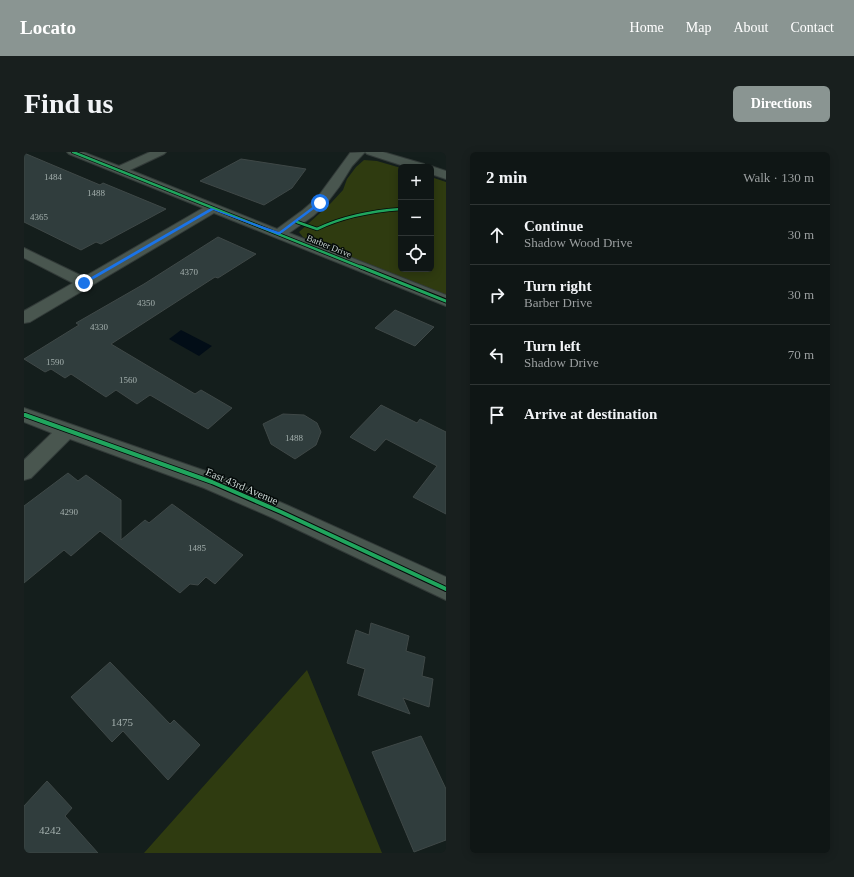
<!DOCTYPE html>
<meta charset="utf-8">
<style>
body{margin:0;font-family:Georgia,serif;background:#181f1e;color:#f1f3f6}
.controls{position:absolute;right:12px;top:12px;display:grid;overflow:hidden;border-radius:6px;box-shadow:0 2px 10px #0003}
.controls button{width:36px;height:36px;display:grid;place-items:center;padding:0;border:0;border-bottom:1px solid #2f3534;background:#0f1615;color:#f1f3f6;font:20px sans-serif}
.stop{position:absolute;width:12px;height:12px;margin:-9px;border:3px solid #1a73e8;border-radius:50%;background:#fff}
.stop.end{background:#1a73e8;border-color:#fff;box-shadow:0 1px 4px #0008}
.list{margin:0;padding:0;list-style:none}
h2{display:flex;justify-content:space-between;align-items:center;height:52px;margin:0;padding:0 16px;font-size:17px}
h2 small{font-size:13px;font-weight:400;color:#9b9fa0}
.list li{display:grid;grid-template-columns:26px 1fr auto;gap:12px;align-items:center;box-sizing:border-box;height:60px;padding:0 16px;border-top:1px solid #2f3534}
.list b{display:block;font-size:15px;white-space:nowrap}
.list p{margin:0;font-size:13px;white-space:nowrap;color:#9b9fa0}
.list em{font-size:13px;font-style:normal;color:#9b9fa0}
.icon{flex:none;width:22px;height:22px;fill:none;stroke:currentColor;stroke-width:2;stroke-linecap:round;stroke-linejoin:round}
.map{position:relative;flex:none;width:422px;height:701px;overflow:hidden;border-radius:6px}
header{display:flex;align-items:center;gap:24px;box-sizing:border-box;height:56px;padding:0 20px;background:#8a9592;color:#fff}
header strong{font-size:19px}
nav{display:flex;gap:22px;margin-inline-start:auto;font-size:14px}
.intro{display:flex;align-items:center;justify-content:space-between;box-sizing:border-box;height:96px;padding:0 24px}
h1{margin:0;font-size:28px}
.button{padding:10px 18px;border-radius:6px;background:#8a9592;color:#fff;font-size:14px;font-weight:700}
main{display:flex;gap:24px;padding:0 24px}
aside{flex:1;background:#0f1615;border-radius:6px;box-shadow:0 2px 10px #0003}
.map>svg:first-child{display:block}
.green{fill:#2f3b10}
.water{fill:#020d17}
.building{fill:#303d3d;stroke:#3f4847}
.lines{fill:none;stroke-linecap:round;stroke-linejoin:round}
.minor-casing{stroke:#323a38;stroke-width:2}
.minor{fill:#49564f;fill-rule:evenodd}
.cycleway-far2-casing{stroke:#040a09;stroke-width:4}
.cycleway-far1-casing{stroke:#040a09;stroke-width:5}
.cycleway-casing{stroke:#040a09;stroke-width:6}
.cycleway-far2{stroke:#20a55d;stroke-width:2.5}
.cycleway-far1{stroke:#20a55d;stroke-width:3}
.cycleway{stroke:#20a55d;stroke-width:4}
.route{fill:#1a73e8}
.labels{text-anchor:middle;stroke-width:3;stroke-linejoin:round;paint-order:stroke}
.number-label{font-size:9px;fill:#a3afad}
.far-street-label{font-size:9px;fill:#c9d5d2;stroke:#040a09}
.street-label{font-size:11px;fill:#c9d5d2;stroke:#040a09}
.near-number-label{font-size:11px;fill:#a3afad}
</style>
<header>
<strong>Locato</strong>
<nav><a>Home</a><a>Map</a><a>About</a><a>Contact</a></nav>
</header>
<div class="intro"><h1>Find us</h1><a class="button">Directions</a></div>
<main>
<div class="map">
<svg width="422" height="701" viewBox="0 0 422 701">
<rect width="100%" height="100%" fill="#141e1c"/>
<path class="green" d="M340,8L353,9L377,16V117H407V25L422,30V143L287,89L279,85L275,80L307,51L319,38L323,27L332,15Z
M283,518L358,701H120Z"/>
<path class="water" d="M157,178L188,194L175,204L145,187Z"/>
<path class="building" d="M0,1L76,33L79,31L142,57L77,92L72,90L57,98L0,70Z
M217,7L282,17L268,36L240,53L176,29Z
M194,85L232,102L194,126L191,125L87,192L171,242L177,238L208,256L184,277L126,243L113,252L92,238L82,245L47,222L41,226L27,217L21,220L0,207L55,173L52,171L120,132Z
M371,158L410,175L391,194L351,176Z
M357,253L393,271L396,267L422,280V362L389,345L413,314L362,287L351,299L326,285Z
M259,262L280,263L293,271L297,280L292,293L271,307L247,292L239,272Z
M44,321L54,329L62,323L97,348V388L121,368L125,371L148,352L219,403L191,432L182,425L174,433L166,432L156,441L76,379L47,404L40,398L0,431V354Z
M347,471L385,484L382,499L401,505L398,524L409,527L405,555L379,546L386,562L334,543L341,517L323,511L332,478L345,483Z
M86,510L146,572L150,568L176,593L144,628L99,579L88,590L47,545Z
M397,584L422,637V688L390,700L348,600Z
M23,629L48,656L41,664L74,701H0V654Z"/>
<g class="lines">
<defs>
<path id="minor" d="M43,0H59L95,14L126,0H142L140,2L106,18L253,77L279,58L293,46L326,1L341,0L328,14L315,35L302,52L289,64L265,81L422,143V154L190,61L6,170L0,171V159L49,131L0,106V96L60,125L179,56L45,2Z
M341,0H359L400,12L402,15H383L343,2Z
M407,14L422,19V27L407,22V15H404Z
M0,256L196,324L265,354L422,425V448L249,366L180,336L46,287L7,326L0,328V308L28,281L0,270Z"/>
</defs>
<use href="#minor" class="minor-casing"/>
<use href="#minor" class="minor"/>
<defs>
<path id="cycleway-far2" d="M49,0L339,116
M273,70L293,77C320,64 348,59 377,57"/>
<path id="cycleway-far1" d="M337,115L422,149
M0,263L4,264"/>
<path id="cycleway" d="M1,263L188,330L257,360L422,437"/>
</defs>
<use href="#cycleway-far2" class="cycleway-far2-casing"/>
<use href="#cycleway-far1" class="cycleway-far1-casing"/>
<use href="#cycleway" class="cycleway-casing"/>
<use href="#cycleway-far2" class="cycleway-far2"/>
<use href="#cycleway-far1" class="cycleway-far1"/>
<use href="#cycleway" class="cycleway"/>
</g>
<path class="route" d="M295,50L298,51L255,83L189,58L61,132L57,131L187,56L255,80Z"/>
<g class="labels">
<g class="number-label">
<text x="29" y="28">1484</text>
<text x="72" y="44">1488</text>
<text x="15" y="68">4365</text>
<text x="165" y="123">4370</text>
<text x="122" y="154">4350</text>
<text x="75" y="178">4330</text>
<text x="31" y="213">1590</text>
<text x="104" y="231">1560</text>
<text x="270" y="289">1488</text>
<text x="45" y="363">4290</text>
<text x="173" y="399">1485</text>
</g>
<g class="far-street-label">
<text transform="translate(305 94) rotate(22)" y="3">Barber Drive</text>
</g>
<g class="street-label">
<text transform="translate(218 334) rotate(23)" y="4">East 43rd Avenue</text>
</g>
<g class="near-number-label">
<text x="98" y="574">1475</text>
<text x="26" y="682">4242</text>
</g>
</g>
</svg>
<div class="controls">
<button>+</button>
<button>−</button>
<button><svg class="icon" aria-label="locate" viewBox="0 0 24 24"><circle cx="12" cy="12" r="6"/><path d="M12 2v4M12 18v4M2 12h4M18 12h4"/></svg></button>
</div>
<div class="stop" style="left:296px;top:51px"></div>
<div class="stop end" style="left:60px;top:131px"></div>
</div>
<aside>
<h2>2 min<small>Walk · 130 m</small></h2>
<ul class="list">
<li><svg class="icon" aria-label="ahead" viewBox="0 0 24 24"><path d="M12 20V5M6 11l6-6 6 6"/></svg><div><b>Continue</b><p>Shadow Wood Drive</p></div><em>30 m</em></li>
<li><svg class="icon" aria-label="right" viewBox="0 0 24 24"><path d="M7 20v-9h11M14 6l5 5-5 5"/></svg><div><b>Turn right</b><p>Barber Drive</p></div><em>30 m</em></li>
<li><svg class="icon" aria-label="left" viewBox="0 0 24 24"><path d="M17 20v-9H6M10 6l-5 5 5 5"/></svg><div><b>Turn left</b><p>Shadow Drive</p></div><em>70 m</em></li>
<li><svg class="icon" aria-label="arrive" viewBox="0 0 24 24"><path d="M6 21V4h12l-3 4 3 4H6"/></svg><div><b>Arrive at destination</b></div></li>
</ul>
</aside>
</main>
